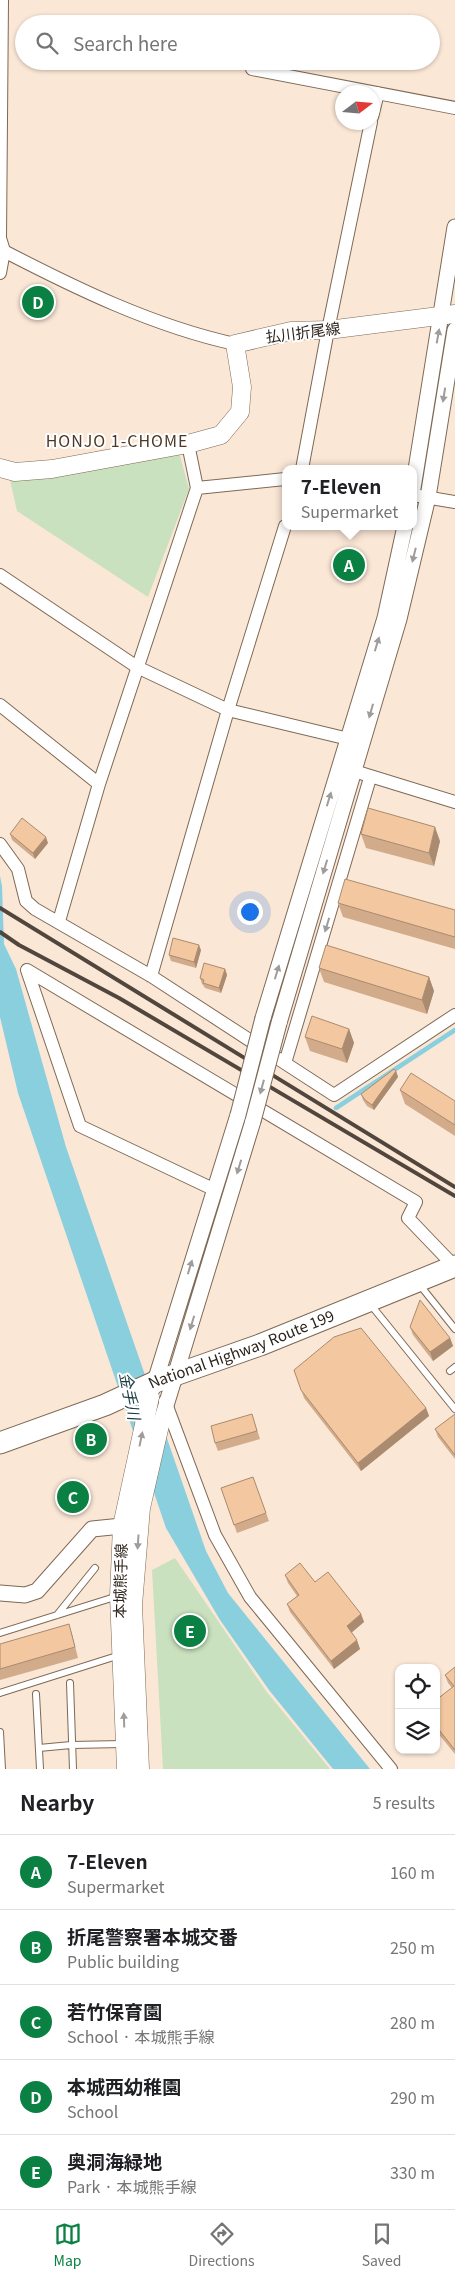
<!DOCTYPE html>
<meta charset="utf-8">
<style>
body{margin:0;font-family:Georgia,"Noto Sans JP",serif;background:#f6f6f6;color:#202124}
.controls{position:absolute;right:15px;bottom:15px;display:grid;overflow:hidden;border-radius:10px;box-shadow:0 1px 4px #0004}
.controls button{width:45px;height:45px;display:grid;place-items:center;padding:0;border:0;border-bottom:1px solid #e0e0e0;background:#fff;color:#202124;font:25px sans-serif}
.compass{position:absolute;left:335px;top:85px;width:45px;height:45px;border-radius:50%;background:#fff;box-shadow:0 1px 4px #0004;rotate:74deg}
.you{position:absolute;left:249px;top:911px;width:18px;height:18px;margin:-12px;border:4px solid #fff;border-radius:50%;background:#1a73e8;box-shadow:0 0 0 8px #1a73e833}
.badge{display:grid;place-items:center;width:32px;height:32px;border-radius:50%;background:#0b8043;color:#fff;font-size:16px;font-weight:700}
.pin{position:absolute;translate:-50% -50%;border:2px solid #fff;box-shadow:0 1px 5px #0006}
.popup{position:absolute;left:282px;top:465px;width:135px;height:65px;box-sizing:border-box;display:grid;place-content:center;border-radius:10px;background:#fff;filter:drop-shadow(0 1px 4px #0005);font-size:16px;white-space:nowrap;color:#757577}
.popup b{font-size:19px;color:#202124}
.popup::after{content:'';position:absolute;left:50%;top:100%;margin-left:-10px;border:10px solid transparent;border-top-color:#fff}
.list{margin:0;padding:0;list-style:none}
h2{display:flex;justify-content:space-between;align-items:center;height:65px;margin:0;padding:0 20px;font-size:21px}
h2 small{font-size:16px;font-weight:400;color:#757577}
.list li{display:grid;grid-template-columns:32px 1fr auto;gap:15px;align-items:center;box-sizing:border-box;height:75px;padding:0 20px;border-top:1px solid #e0e0e0}
.list b{display:block;font-size:19px;white-space:nowrap}
.list p{margin:0;font-size:16px;white-space:nowrap;color:#757577}
.list em{font-size:16px;font-style:normal;color:#757577}
.icon{flex:none;width:28px;height:28px;fill:none;stroke:currentColor;stroke-width:2;stroke-linecap:round;stroke-linejoin:round}
.map{position:relative;flex:none;width:455px;height:1769px;overflow:hidden}
.search{position:absolute;background:#fff;box-shadow:0 1px 4px #0004;left:15px;right:15px;top:15px;height:55px;display:flex;align-items:center;gap:12px;box-sizing:border-box;padding:0 18px;border-radius:28px;color:#757577;font-size:19px}
.sheet{height:440px;background:#fff}
nav{display:flex;justify-content:space-around;align-items:center;box-sizing:border-box;height:70px;border-top:1px solid #e0e0e0;background:#fff;font-size:14px;color:#757577}
nav a{display:grid;justify-items:center;gap:2px}
nav .on{color:#0b8043}
.map>svg:first-child{display:block}
.green{fill:#c9e1be}
.water{fill:#8acfde}
.lines{fill:none;stroke-linecap:round;stroke-linejoin:round}
.stream{stroke:#8acfde;stroke-width:4.5}
.service-casing{stroke:#7e6955;stroke-width:8}
.minor-casing{stroke:#7e6955;stroke-width:14}
.tertiary-casing{stroke:#7e6955;stroke-width:17}
.secondary-casing{stroke:#7e6955;stroke-width:19}
.trunk-casing{stroke:#7e6955;stroke-width:23}
.service{stroke:#fff;stroke-width:6}
.minor{stroke:#fff;stroke-width:12}
.tertiary{stroke:#fff;stroke-width:15}
.secondary{stroke:#fff;stroke-width:18}
.trunk{stroke:#fff;stroke-width:21}
.rail{stroke:#51463d;stroke-width:4}
.tertiary-bridge-casing{stroke:#7e6955;stroke-width:17;stroke-linecap:butt}
.tertiary-bridge{stroke:#fff;stroke-width:15}
.wall{fill:#d1ab8a}
.shaded-wall{fill:#aa8b70}
.building{fill:#f3c7a0;stroke:#aa8b70}
.oneway{fill:#a09c99}
.labels{text-anchor:middle;stroke-width:4;stroke-linejoin:round;paint-order:stroke}
.street-label{font-size:15px;fill:#2d241c;stroke:#fff}
.neighbourhood-label{font-size:16px;letter-spacing:1px;fill:#4c3826;stroke:#fff}
.water-label{font-size:16px;font-style:italic;fill:#1b3c43;stroke:#fff}
</style>
<div class="map">
<svg width="455" height="1769" viewBox="0 0 455 1769">
<rect width="100%" height="100%" fill="#fbe7d6"/>
<path class="green" d="M179,452L189,489L148,597L17,511L10,480Z
M175,1558L266,1691L330,1769H163L152,1570Z"/>
<path class="water" d="M0,876L2,886L4,944L16,969L66,1147L206,1551L228,1593L370,1769H333L269,1690L220,1620L166,1528L18,1093L0,1017Z"/>
<g class="lines">
<path class="stream" d="M336,1108L455,1030"/>
<defs>
<path id="service" d="M419,1284L455,1329
M371,1305L455,1409
M450,1371L455,1367
M57,1615L95,1568
M0,1633L118,1596
M70,1683L73,1769
M0,1693L120,1655
M36,1694L40,1769
M0,1732L2,1769
M39,1748L71,1745L123,1744"/>
<path id="minor" d="M252,69L455,108
M372,117L378,93
M0,249C75,288 153,326 235,344
M0,273L4,251L0,238L2,0
M188,444L197,488
M302,469L328,330L371,122
M413,495L455,502
M0,575L137,667L228,710L357,741
M0,705L99,784
M354,771L455,802
M0,844L18,869L26,901L35,909L151,976L334,1095L455,1015
M59,921L99,784L197,488L285,479
M151,976L228,710L285,526
M285,1063L370,778
M213,1189L80,1126L27,970L416,1202L408,1218L454,1266
M165,1401L215,1535L250,1597L391,1769"/>
<path id="tertiary" d="M413,488L455,227
M263,1018L385,618L405,526
M279,1023L399,619L428,497L455,330
M153,1388L238,1115
M160,1425L253,1121
M0,1593L25,1595L37,1591L92,1529L122,1526"/>
<path id="secondary" d="M0,468L15,472L52,469L188,444L221,435L240,412L242,387L235,344L291,331L328,330L455,314
M126,1769L119,1596L122,1526L150,1397
M140,1769L133,1605L141,1508L160,1425"/>
<g id="trunk">
<path id="s1" d="M0,1443L105,1405L155,1382L260,1345L455,1266"/>
</g>
</defs>
<use href="#service" class="service-casing"/>
<use href="#minor" class="minor-casing"/>
<use href="#tertiary" class="tertiary-casing"/>
<use href="#secondary" class="secondary-casing"/>
<use href="#trunk" class="trunk-casing"/>
<use href="#service" class="service"/>
<use href="#minor" class="minor"/>
<use href="#tertiary" class="tertiary"/>
<use href="#secondary" class="secondary"/>
<use href="#trunk" class="trunk"/>
<path class="rail" d="M0,908L455,1187
M0,932L19,945L119,998L455,1196"/>
<defs>
<path id="tertiary-bridge" d="M238,1115L263,1018
M253,1121L279,1023"/>
</defs>
<use href="#tertiary-bridge" class="tertiary-bridge-casing"/>
<use href="#tertiary-bridge" class="tertiary-bridge"/>
</g>
<path class="wall" d="M10,834L48,843L35,859L12,840Z
M361,834L440,841L434,866L366,848Z
M338,903L455,910V949L343,917Z
M201,950L196,968L171,961L169,955Z
M319,968L429,977L434,991L427,1014L324,982Z
M225,969L227,975L221,993L205,988L203,985L202,984L200,978Z
M349,1029L354,1043L347,1063L310,1051L305,1037Z
M396,1071L398,1077L374,1110L367,1106L363,1100L361,1094Z
M400,1090L455,1101V1136L405,1104Z
M410,1327L450,1338L453,1346L433,1361L413,1335Z
M294,1370L426,1408L429,1416L361,1471L304,1398Z
M252,1414L260,1439L218,1451L215,1443Z
M455,1414V1459L438,1437L435,1429Z
M253,1477L269,1521L237,1533L221,1488Z
M285,1575L315,1582L361,1614L364,1622L351,1632L360,1649L334,1669L290,1612L287,1604L297,1596L288,1583Z
M69,1624L72,1634L78,1658L0,1680V1644Z
M455,1667V1754L436,1731V1700L452,1688L448,1683L445,1675Z"/>
<path class="shaded-wall" d="M435,827L440,841L434,866L429,853Z
M46,837L48,843L35,859L33,853Z
M199,945L201,950L196,968L194,962Z
M225,969L227,975L221,993L219,988Z
M429,977L434,991L427,1014L422,1000Z
M349,1029L354,1043L347,1063L342,1049Z
M396,1071L398,1077L374,1110L372,1105Z
M450,1338L453,1346L433,1361L430,1352Z
M426,1408L429,1416L361,1471L358,1463Z
M361,1614L364,1622L350,1634L347,1626Z
M357,1640L360,1649L334,1669L331,1661Z"/>
<path class="building" d="M368,808L435,827L429,853L361,834Z
M22,818L46,837L33,853L10,834Z
M345,879L455,910V937L338,903Z
M173,938L199,945L194,962L169,955Z
M326,945L429,977L422,1000L319,968Z
M204,963L225,969L219,988L203,983L204,980L200,978Z
M312,1016L349,1029L342,1049L305,1037Z
M394,1069L396,1071L372,1105L365,1100L361,1094Z
M411,1073L455,1101V1125L400,1090Z
M420,1300L450,1338L430,1352L410,1327Z
M361,1328L426,1408L358,1463L301,1390L294,1370L334,1337Z
M252,1414L257,1431L215,1443L211,1426Z
M455,1414V1455L435,1429Z
M253,1477L266,1513L234,1525L221,1488Z
M300,1563L315,1582L328,1572L361,1614L347,1626L357,1640L331,1661L287,1604L299,1595L285,1575Z
M69,1624L75,1647L0,1669V1644Z
M455,1667V1750L436,1726V1700L454,1686L445,1675Z"/>
<defs><path id="oneway-solid" d="M-6-.8H1V-3.2L6.5 0L1 3.2V.8H-6Z" transform="scale(1.25)"/></defs>
<g class="oneway">
<use href="#oneway-solid" transform="translate(438 336) rotate(-80)"/>
<use href="#oneway-solid" transform="translate(444 395) rotate(99)"/>
<use href="#oneway-solid" transform="translate(414 555) rotate(104)"/>
<use href="#oneway-solid" transform="translate(377 644) rotate(-73)"/>
<use href="#oneway-solid" transform="translate(371 711) rotate(106)"/>
<use href="#oneway-solid" transform="translate(329 799) rotate(-73)"/>
<use href="#oneway-solid" transform="translate(325 867) rotate(107)"/>
<use href="#oneway-solid" transform="translate(327 925) rotate(107)"/>
<use href="#oneway-solid" transform="translate(277 972) rotate(-73)"/>
<use href="#oneway-solid" transform="translate(262 1087) rotate(105)"/>
<use href="#oneway-solid" transform="translate(239 1167) rotate(107)"/>
<use href="#oneway-solid" transform="translate(190 1267) rotate(-73)"/>
<use href="#oneway-solid" transform="translate(192 1323) rotate(107)"/>
<use href="#oneway-solid" transform="translate(141 1439) rotate(-78)"/>
<use href="#oneway-solid" transform="translate(138 1542) rotate(94)"/>
<use href="#oneway-solid" transform="translate(124 1720) rotate(-92)"/>
</g>
<g class="labels">
<g class="street-label">
<text transform="translate(303 333) rotate(-7)" y="5">払川折尾線</text>
<text dy="5" stroke="none"><textPath href="#s1" startOffset="259">National Highway Route 199</textPath></text>
<text transform="translate(121 1581) rotate(-89)" y="5">本城熊手線</text>
</g>
<g class="neighbourhood-label">
<text x="117" y="447">HONJO 1-CHOME</text>
</g>
<g class="water-label">
<text transform="translate(130 1396) rotate(79)" y="6">金手川</text>
</g>
</g>
</svg>
<div class="controls">
<button><svg class="icon" aria-label="locate" viewBox="0 0 24 24"><circle cx="12" cy="12" r="6"/><path d="M12 2v4M12 18v4M2 12h4M18 12h4"/></svg></button>
<button><svg class="icon" aria-label="layers" viewBox="0 0 24 24"><path d="M12 4l9 5-9 5-9-5zM3 14l9 5 9-5"/></svg></button>
</div>
<svg class="compass" viewBox="-18 -18 36 36"><path d="M0-13l5 13h-10z" fill="#e53935"/><path d="M0 13l5-13h-10z" fill="#757577"/></svg>
<div class="you"></div>
<div class="pin badge" style="left:349px;top:565px">A</div>
<div class="popup"><b>7-Eleven</b>Supermarket</div>
<div class="pin badge" style="left:91px;top:1439px">B</div>
<div class="pin badge" style="left:73px;top:1497px">C</div>
<div class="pin badge" style="left:38px;top:302px">D</div>
<div class="pin badge" style="left:190px;top:1631px">E</div>
<div class="search"><svg class="icon" aria-label="search" viewBox="0 0 24 24"><circle cx="10" cy="10" r="6"/><path d="M15 15l6 6"/></svg>Search here</div>
</div>
<section class="sheet">
<h2>Nearby<small>5 results</small></h2>
<ul class="list">
<li><span class="badge">A</span><div><b>7-Eleven</b><p>Supermarket</p></div><em>160 m</em></li>
<li><span class="badge">B</span><div><b>折尾警察署本城交番</b><p>Public building</p></div><em>250 m</em></li>
<li><span class="badge">C</span><div><b>若竹保育園</b><p>School · 本城熊手線</p></div><em>280 m</em></li>
<li><span class="badge">D</span><div><b>本城西幼稚園</b><p>School</p></div><em>290 m</em></li>
<li><span class="badge">E</span><div><b>奥洞海緑地</b><p>Park · 本城熊手線</p></div><em>330 m</em></li>
</ul>
</section>
<nav>
<a class="on"><svg class="icon" aria-label="map" viewBox="0 0 24 24"><path d="M3 6l6-2 6 2 6-2v14l-6 2-6-2-6 2zM9 4v14M15 6v14"/></svg>Map</a>
<a><svg class="icon" aria-label="directions" viewBox="0 0 24 24"><path d="M12 3l9 9-9 9-9-9zM9 14v-3h6M13 9l2 2-2 2"/></svg>Directions</a>
<a><svg class="icon" aria-label="saved" viewBox="0 0 24 24"><path d="M7 4h10v16l-5-4-5 4z"/></svg>Saved</a>
</nav>
